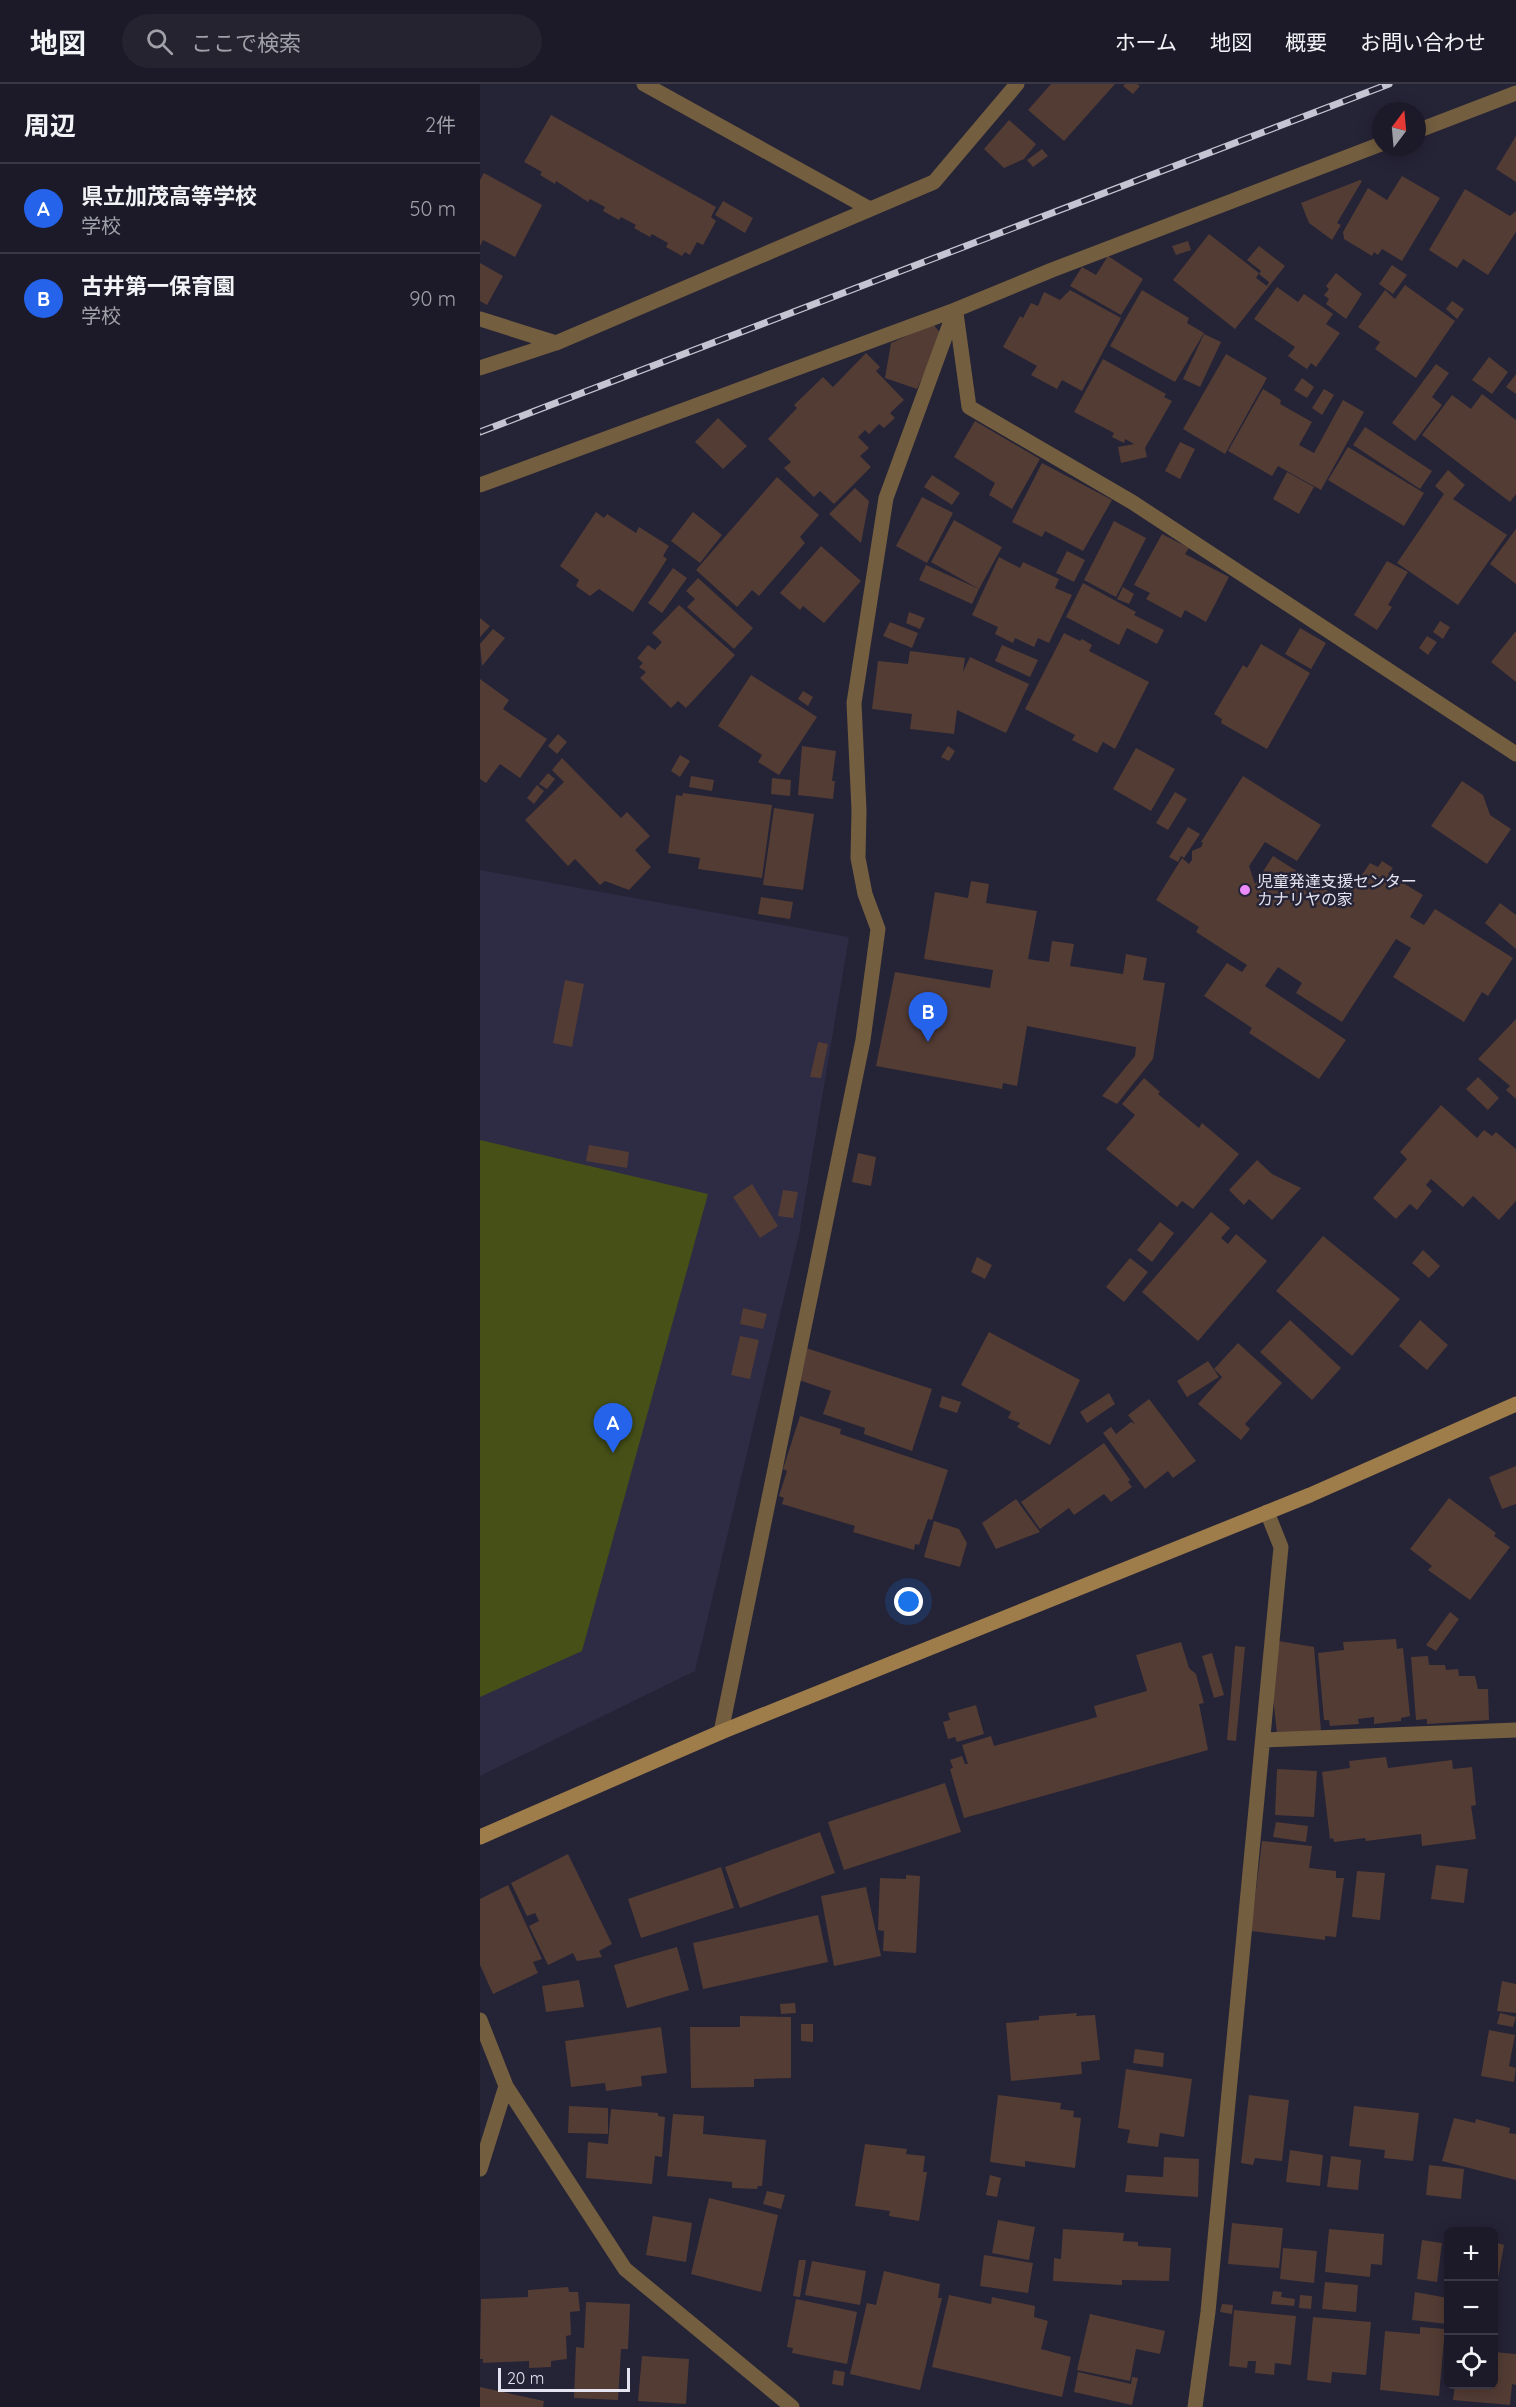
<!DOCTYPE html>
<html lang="ja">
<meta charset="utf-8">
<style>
body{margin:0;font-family:Quicksand,"Noto Sans JP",sans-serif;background:#252330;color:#f1f3f6}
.controls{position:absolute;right:18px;bottom:18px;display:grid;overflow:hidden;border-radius:9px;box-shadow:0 3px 15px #0003}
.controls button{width:54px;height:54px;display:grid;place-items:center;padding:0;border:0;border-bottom:2px solid #3a3845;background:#1c1a28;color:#f1f3f6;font:30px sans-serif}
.compass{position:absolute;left:892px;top:18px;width:54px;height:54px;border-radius:50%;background:#1c1a28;box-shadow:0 3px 15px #0003;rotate:16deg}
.scale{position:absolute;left:18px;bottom:15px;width:132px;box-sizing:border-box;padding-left:6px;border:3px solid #e4e3f0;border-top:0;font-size:16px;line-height:21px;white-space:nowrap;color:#e4e3f0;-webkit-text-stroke:4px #252336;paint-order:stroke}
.you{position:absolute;left:429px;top:1518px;width:21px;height:21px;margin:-15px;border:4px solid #fff;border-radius:50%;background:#1a73e8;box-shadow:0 0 0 9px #1a73e833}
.badge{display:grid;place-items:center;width:39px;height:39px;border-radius:50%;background:#2563eb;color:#fff;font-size:20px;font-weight:700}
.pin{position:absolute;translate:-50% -50px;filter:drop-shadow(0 2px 3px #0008)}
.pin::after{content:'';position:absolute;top:32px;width:21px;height:18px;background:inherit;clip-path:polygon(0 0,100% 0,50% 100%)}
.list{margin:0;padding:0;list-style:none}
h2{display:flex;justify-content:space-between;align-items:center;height:78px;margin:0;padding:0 24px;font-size:26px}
h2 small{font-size:20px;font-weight:400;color:#a0a1a8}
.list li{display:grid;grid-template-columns:39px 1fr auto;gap:18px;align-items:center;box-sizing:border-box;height:90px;padding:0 24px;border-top:2px solid #3a3845}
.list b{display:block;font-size:22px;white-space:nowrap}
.list p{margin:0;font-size:20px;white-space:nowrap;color:#a0a1a8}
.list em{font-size:20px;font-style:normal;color:#a0a1a8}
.icon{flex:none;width:33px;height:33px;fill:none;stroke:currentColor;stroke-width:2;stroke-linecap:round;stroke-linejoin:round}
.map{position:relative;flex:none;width:1036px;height:2323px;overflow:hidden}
header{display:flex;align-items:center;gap:36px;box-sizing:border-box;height:84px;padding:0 30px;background:#1c1a28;border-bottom:2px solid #3a3845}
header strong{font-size:28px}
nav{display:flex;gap:33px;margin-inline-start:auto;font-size:21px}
.search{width:420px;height:54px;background:#252330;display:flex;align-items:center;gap:15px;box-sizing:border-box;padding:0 21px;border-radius:33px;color:#a0a1a8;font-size:22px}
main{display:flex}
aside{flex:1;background:#1c1a28}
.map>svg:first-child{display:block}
.built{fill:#2e2b44}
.green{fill:#475117}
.building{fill:#533c34}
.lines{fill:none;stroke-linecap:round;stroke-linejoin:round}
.street{stroke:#735e3f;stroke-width:15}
.secondary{stroke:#9e7d4b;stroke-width:15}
.rail-casing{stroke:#c5c4d2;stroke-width:7}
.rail{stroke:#252336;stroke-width:4.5;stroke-dasharray:14;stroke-linecap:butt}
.poi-dot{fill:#ec8cfa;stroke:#252336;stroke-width:2}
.labels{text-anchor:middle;stroke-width:5;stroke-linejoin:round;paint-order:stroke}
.poi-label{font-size:16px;fill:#e4e3f0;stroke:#252336;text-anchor:start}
</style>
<header>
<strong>地図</strong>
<div class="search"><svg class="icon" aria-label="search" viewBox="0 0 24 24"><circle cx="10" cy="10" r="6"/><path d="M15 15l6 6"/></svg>ここで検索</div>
<nav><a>ホーム</a><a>地図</a><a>概要</a><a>お問い合わせ</a></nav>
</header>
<main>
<aside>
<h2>周辺<small>2件</small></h2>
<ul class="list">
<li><span class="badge">A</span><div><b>県立加茂高等学校</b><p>学校</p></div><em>50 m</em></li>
<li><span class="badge">B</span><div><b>古井第一保育園</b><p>学校</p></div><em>90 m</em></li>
</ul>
</aside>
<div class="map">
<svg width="1036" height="2323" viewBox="0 0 1036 2323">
<rect width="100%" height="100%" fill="#252336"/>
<path class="built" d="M0,786L369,853L319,1151L215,1587L0,1692Z"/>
<path class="green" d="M0,1056L228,1110L102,1567L0,1613Z"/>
<path class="building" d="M571,0H635L584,57L548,26Z
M645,0H657L660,2L653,10L643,2Z
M71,31L236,123L231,133L236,137L223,161L217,158L210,171L205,168L202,172L186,163L188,159L172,150L170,153L154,144L156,141L141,133L139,136L123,127L125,123L110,115L108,118L76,97L75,100L60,91L62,88L44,78Z
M529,36L556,60L544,75L524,84L504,65Z
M1036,52V98L1016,85Z
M562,65L568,72L553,83L547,76Z
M4,89L62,121L35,173L3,156L0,162V96Z
M922,92L960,114L922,177L902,165L898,171L894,168L892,172L864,155L863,148L888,104L907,116Z
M880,96L882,97L857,139L861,141L852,156L829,139L821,119Z
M985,105L1030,132L1036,127V148L1008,191L983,175L977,184L949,166Z
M243,117L273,134L265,149L235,131Z
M729,150L779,189L776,194L787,202L789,198L779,190L781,187L767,176L779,162L805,182L755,245L693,196Z
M708,157L711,166L696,171L692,162Z
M628,172L663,195L641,231L590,202L602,183L616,191Z
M0,179L23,192L7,221L0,217Z
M912,181L927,191L913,210L899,200Z
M856,189L882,210L866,235L846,220L849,215L844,211L849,205L846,202Z
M925,201L975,237L936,294L895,265L900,258L878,243L905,206L915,215Z
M797,203L818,218L824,210L853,230L846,240L860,249L836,283L831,279L827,285L808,272L815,263L774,235Z
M590,206L641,234L602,307L582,296L577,305L551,291L557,282L523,263L540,232L543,234L551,219L558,222L564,208L580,216Z
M662,206L709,234L707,239L724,249L695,298L630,262Z
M972,217L984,225L977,235L966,225Z
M453,240L462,251L437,305L405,294L411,259Z
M724,250L741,258L720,303L703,295Z
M386,269L400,283L396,287L424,316L410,329L415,334L404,344L399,340L389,350L385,346L378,353L389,364L380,372L391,383L354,420L340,407L334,413L304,384L311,378L288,355L317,324L314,321L343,293L353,303Z
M746,270L787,294L745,370L703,345Z
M1009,273L1028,288L1012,310L992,296Z
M623,275L686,310L684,313L692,317L665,364L667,373L641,379L638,363L654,360L645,355L644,359L632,353L634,349L594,328Z
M956,280L969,289L952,313L962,321L935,357L912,339Z
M1036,290V310L1026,303Z
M822,294L834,303L827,314L814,306Z
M783,305L801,316L800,320L832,338L819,361L834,369L863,316L884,328L841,406L798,382L792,392L748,367Z
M844,305L854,311L842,331L832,324Z
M1002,310L1036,336V410L1030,418L942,351L972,311L991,325Z
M238,334L267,362L243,385L215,358Z
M495,337L560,375L532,425L509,411L515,399L474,373Z
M885,343L952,387L940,405L873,361Z
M700,358L715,365L700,395L685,387Z
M868,363L944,409L924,442L848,396Z
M562,379L632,416L603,467L565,447L562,453L532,438Z
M968,386L985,401L973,415L1027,451L978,521L917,479L964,410L955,402Z
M807,388L834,403L819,430L793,415Z
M452,391L480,409L472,421L444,403Z
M297,393L339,431L320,453L325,459L279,512L272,506L257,523L216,486Z
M375,404L389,417L381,459L349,430Z
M442,413L473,429L447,479L416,462Z
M116,428L124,434L127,430L156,449L159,443L189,462L183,472L187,475L153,528L119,505L110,512L96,502L99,496L80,482Z
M213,428L242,451L220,479L191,457Z
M474,436L522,463L499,505L451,478Z
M634,437L666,454L636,513L604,496Z
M1036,445V500L1010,480Z
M682,450L709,464L705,470L749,493L726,538L705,526L701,534L666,515L670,509L654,501Z
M341,462L381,497L344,539L323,522L320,526L300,509Z
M587,467L605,476L594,498L576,489Z
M519,473L540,484L543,478L579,495L575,504L592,511L569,559L558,554L554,563L535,554L533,559L515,550L518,543L492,531Z
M907,477L928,488L908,521L912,523L897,546L874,531Z
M446,481L499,505L492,520L439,496Z
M193,484L207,494L182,529L168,519Z
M218,494L273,544L254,565L207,523L215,515L206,507Z
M603,499L656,528L654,531L684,546L677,560L647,544L639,561L586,533Z
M643,503L654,510L649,520L637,515Z
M199,521L255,571L206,624L198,617L191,624L160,594L166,588L159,583L163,579L157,574L168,561L175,566L182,558L172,549Z
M429,528L445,534L440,545L426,539Z
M0,534L10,542L0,553Z
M960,537L970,543L963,555L953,548Z
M410,538L438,549L432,564L403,552Z
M820,544L846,559L831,585L805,570Z
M13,545L25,554L2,582L0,560Z
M1036,547V598L1011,578Z
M584,549L600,557L602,555L612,561L609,567L669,598L635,665L623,658L617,669L592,656L595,651L545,625Z
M947,552L957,558L948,571L939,564Z
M781,560L830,589L787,665L741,639L742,635L734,630L763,581L767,584Z
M522,561L558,576L550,593L515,577Z
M430,567L485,574L483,588L490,573L549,600L526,649L477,626L474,650L430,645L432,630L392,625L398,577L428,580Z
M271,591L337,633L299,691L278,678L282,671L238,642Z
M0,595L29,616L23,625L67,655L40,694L20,680L6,699L0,695Z
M323,607L333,613L328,622L318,615Z
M78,650L87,658L77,670L68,662Z
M322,662L356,667L352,697H355L353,715L318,711Z
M468,662L475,667L469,677L461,673Z
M656,664L695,685L671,727L633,705Z
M200,671L210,677L200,693L191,687Z
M82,674L141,734L147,728L170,752L155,766L171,783L149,806L125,797L120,801L95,775L88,782L45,736L84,698L72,686Z
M68,689L75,695L67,705L59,700Z
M211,692L234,696L232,707L209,703Z
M763,692L841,741L817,777L785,758L769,782L775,800L793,772L864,817L890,779L898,783L902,777L913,784L908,790L943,811L930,833L944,841L955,825L1033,874L1008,912L1002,908L984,938L913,893L931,864L916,855L862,938L816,909L822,899L798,883L785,902L866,956L839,995L769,949L772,944L724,912L747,879L762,888L767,881L716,848L719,843L676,816L702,774L709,780L712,776V767L721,763L723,759L721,758Z
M292,694L311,696L310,712L291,710Z
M982,697L1003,711L1010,731L1031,745L1007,780L951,742Z
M57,701L64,707L54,720L47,714Z
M695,708L707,715L688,746L676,739Z
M203,709L292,721L282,794L218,785L220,774L188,769L196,711L202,712Z
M294,724L334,730L323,806L283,801Z
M708,743L720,750L704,774L701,772L698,778L689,773Z
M491,797L509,800L506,819L557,827L548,875L569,878L572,857L594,860L590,882L643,890L646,870L667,874L663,896L685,899L673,975L637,1020L622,1012L655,972L656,963L547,942L537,1002L523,999L522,1005L396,982L415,888L510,904L513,886L444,875L455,808L488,814Z
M281,813L313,818L310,835L278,830Z
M1020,819L1036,831V865L1005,839Z
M85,896L104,900L92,963L73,959Z
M1036,935V1015L1026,1006L1030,1002L998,975Z
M338,958L348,960L341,994L330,993Z
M998,993L1019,1014L1008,1026L986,1005Z
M664,994L680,1008L678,1010L719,1044L722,1039L759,1070L713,1125L702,1117L697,1123L626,1065L655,1031L642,1020Z
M961,1021L997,1054L1004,1046L1012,1052L1016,1048L1036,1065V1117L1019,1136L993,1112L983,1123L951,1095L946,1101L952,1107L937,1126L930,1120L916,1135L893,1114L927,1075L920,1068Z
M109,1061L149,1068L147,1084L106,1077Z
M378,1069L396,1073L391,1102L372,1098Z
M777,1076L792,1090L821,1104L792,1136L769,1115L764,1121L749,1106Z
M272,1100L298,1142L280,1154L253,1113Z
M303,1106L318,1108L313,1134L298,1132Z
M731,1128L750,1144L741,1154L748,1160L756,1150L787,1177L718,1257L662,1208Z
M680,1138L694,1149L672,1178L657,1166Z
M843,1152L920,1215L872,1272L796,1207Z
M943,1166L960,1182L949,1194L932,1179Z
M497,1173L512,1181L505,1195L491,1188Z
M650,1174L668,1188L644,1218L626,1203Z
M263,1224L287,1230L283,1245L260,1240Z
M810,1236L861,1284L832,1316L780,1268Z
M940,1236L968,1261L947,1286L919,1262Z
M509,1248L600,1296L570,1361L537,1343L540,1339L528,1334L531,1328L481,1301Z
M260,1252L279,1256L270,1295L251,1291Z
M758,1259L802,1299L765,1340L770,1345L761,1356L718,1320L742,1293L734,1285Z
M326,1264L452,1305L432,1367L384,1350L385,1344L343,1330L351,1307L316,1295Z
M728,1277L739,1293L707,1313L697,1297Z
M629,1309L635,1320L607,1339L600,1328Z
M462,1312L481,1318L477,1329L459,1323Z
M669,1315L716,1377L693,1394L688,1387L665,1405L623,1349L631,1343L636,1350L651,1338L655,1340L648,1331Z
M320,1332L361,1345L360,1350L468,1386L452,1436L448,1435L439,1461L435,1460L434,1466L373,1448L375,1442L302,1420L304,1414L299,1412L307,1387L303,1385Z
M624,1359L650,1396L648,1398L652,1403L631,1418L624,1410L594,1431L589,1424L560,1445L541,1418Z
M1036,1382V1420L1022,1425L1009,1393Z
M969,1414L1016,1449L1014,1452L1030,1463L990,1516L948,1486L952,1482L930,1465Z
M536,1415L560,1448L516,1465L502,1439Z
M454,1437L479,1445L487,1459L480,1483L444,1473Z
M970,1528L979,1535L956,1567L946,1561Z
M916,1555L917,1565L923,1564L930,1632L921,1634V1637L894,1640V1633L878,1635L879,1640L850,1642L849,1636H844L838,1569L864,1566L863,1558Z
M793,1556L834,1563L841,1647L797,1650L790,1585Z
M701,1558L709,1584L716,1590L724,1619L719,1620L728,1666L484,1734L470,1685L473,1684L470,1676L482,1672L485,1680H488L482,1661L511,1652L514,1662L617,1633L614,1622L667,1607L656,1571Z
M755,1562L765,1563L756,1657L747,1656Z
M732,1569L744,1611L734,1614L722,1572Z
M948,1572L949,1581H965L966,1586L978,1585L979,1592H995L998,1605H1008L1009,1636L947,1640V1635L936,1636L931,1573Z
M496,1621L504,1650L477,1658L475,1653L468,1655L463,1638L470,1636L468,1629Z
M906,1673L908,1684L972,1676L973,1685L992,1683L996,1721L991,1722L996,1755L942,1762L941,1750L886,1757L885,1754L854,1758L853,1754L850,1755L842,1688L870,1684L869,1677Z
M797,1685L837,1687L834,1733L795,1731Z
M465,1699L481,1748L364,1786L348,1738Z
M796,1738L828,1742L826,1758L793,1753Z
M340,1748L355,1789L260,1824L245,1783Z
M782,1757L832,1762L829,1784L856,1787V1794H864L856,1853L845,1852V1856L771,1847Z
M88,1770L132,1860L119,1867L122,1873L97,1877L93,1869L68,1881L49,1842L59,1837L55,1829L47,1832L31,1799Z
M956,1781L988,1785L984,1819L951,1815Z
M241,1783L254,1824L161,1854L148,1815Z
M877,1787L905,1789L900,1836L872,1833Z
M426,1791L440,1792L436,1869L403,1867L404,1847L398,1846L400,1794L426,1795Z
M28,1801L62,1875L53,1878L58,1889L13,1910L0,1881V1815Z
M386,1803L401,1872L354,1882L341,1812Z
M338,1831L348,1878L223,1905L213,1859Z
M197,1863L209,1906L147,1924L134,1881Z
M99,1896L104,1923L66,1928L62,1902Z
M1022,1897L1036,1900V1929L1017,1927Z
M315,1919L316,1929L301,1930L300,1920Z
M597,1929L596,1932L615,1931L620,1976L601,1978L602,1990L531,1997L526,1939L559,1936V1932Z
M1020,1929L1036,1933L1033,1943L1017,1940Z
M260,1932L311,1933V1994L274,1995V2003L211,2004L210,1943H260Z
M321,1940H333V1958L321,1957Z
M181,1943L187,1989L161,1992L162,2002L126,2007L125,1999L91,2003L85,1957Z
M1009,1946L1035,1951L1029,1982L1036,1984L1034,1998L1001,1992Z
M655,1965L684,1969L683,1983L653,1979Z
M646,1985L712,1995L704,2053L680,2049L678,2063L647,2059L650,2046L638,2044Z
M518,2011L581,2019L580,2025L594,2027L593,2033L601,2034L595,2084L545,2077V2083L510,2078Z
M769,2011L809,2016L802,2077L775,2074L773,2081L761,2079Z
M89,2022L128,2024V2050L88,2049Z
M874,2022L939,2029L933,2077L904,2074L905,2066L869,2062Z
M131,2025L178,2029V2032L185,2033L182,2073L175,2072L172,2100L106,2094L108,2058L128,2060Z
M193,2030L224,2032L223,2050L286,2056L282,2102H278L277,2105L252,2104V2098L187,2092Z
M974,2034L995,2039L996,2035L1030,2044L1029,2049L1036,2050V2096L962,2077Z
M385,2060L427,2065L426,2070L445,2072L443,2088H447L439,2137L409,2132L410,2127L375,2122Z
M810,2066L843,2071L840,2102L806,2098Z
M851,2072L881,2076L878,2106L847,2103Z
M684,2073L719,2075L718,2113L645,2108L647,2091L683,2093Z
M949,2081L984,2085L981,2115L946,2111Z
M510,2091L521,2094L517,2113L506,2111Z
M287,2107L305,2111L301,2125L283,2120Z
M229,2114L298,2131L281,2208L211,2190Z
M173,2132L212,2139L206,2178L166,2171Z
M518,2136L555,2143L549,2176L512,2169Z
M752,2139L803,2144L799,2184L748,2180Z
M583,2145L644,2149L643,2157L658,2158V2162L691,2164L689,2197L642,2196V2201L573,2197L574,2174L581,2175Z
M849,2145L904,2150L902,2181L891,2180L890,2193L845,2188Z
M942,2156L962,2159L957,2198L937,2195Z
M1014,2158L1024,2161L1015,2211H1014Z
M803,2164L837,2167L834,2199L800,2195Z
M504,2171L553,2179L548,2209L500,2202Z
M319,2176H326L320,2213L313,2212Z
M332,2177L386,2187L380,2221L325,2211Z
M404,2187L460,2200L458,2214H462L440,2306L370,2290L387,2219L396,2221Z
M845,2198L878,2201L876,2228L842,2225Z
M88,2203L89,2208H98L100,2227L90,2228L91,2251L86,2252L87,2275L71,2277V2283L49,2284V2277L3,2279V2275H0L1,2215L48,2213V2206Z
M793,2207L802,2208L801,2213L815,2215L814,2222L791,2220Z
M935,2208L968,2214V2240L932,2236Z
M469,2211L511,2220L512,2213L555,2222L554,2233L568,2237L561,2265L591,2273L582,2313L452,2283Z
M820,2211L832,2212L831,2225L819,2224Z
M316,2215L377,2228L367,2280L312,2269L313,2264L307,2263Z
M106,2218L150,2220L148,2265H141L138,2316L94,2314L96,2263L104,2264Z
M742,2220L753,2221L752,2230L740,2228Z
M754,2226L816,2232L811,2281L795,2279L794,2291L775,2289L776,2277H768L767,2284L749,2282Z
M610,2230L685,2247L680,2270L656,2265L650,2297L597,2286Z
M833,2233L891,2238L886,2291L852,2288L851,2299L827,2296Z
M940,2243L965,2245L959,2312L900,2306L905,2247L940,2250Z
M1014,2268L1036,2270V2301L1032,2300L1030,2321L973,2316L975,2301H1014Z
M162,2272L209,2275L206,2320L158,2317Z
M354,2286L365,2288L363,2302L352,2300Z
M598,2288L651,2300L652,2293L658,2294L652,2321L594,2308Z
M0,2303L64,2317L63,2323H0Z"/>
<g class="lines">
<path class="street" d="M164,0L390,125
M937,47L1036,9
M476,229L489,323L652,418L1036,670
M0,235L76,259L454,98L537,0
M0,284L76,259
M0,401L475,226L572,186L901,60
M241,1648L383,956L398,845L385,810L378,774L379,726L374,619L406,414L475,226
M783,1656L1036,1646
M0,1936L26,2002L145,2185L312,2323
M0,2085L26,2002
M715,2323L728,2228L801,1463L787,1428"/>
<path class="secondary" d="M0,1753L241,1648L830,1411L1036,1320"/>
<defs>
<path id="rail" d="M0,348L909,0"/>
</defs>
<use href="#rail" class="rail-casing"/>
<use href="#rail" class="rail"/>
</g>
<circle class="poi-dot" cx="765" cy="806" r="6"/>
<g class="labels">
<g class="poi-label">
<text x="777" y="803">児童発達支援センター<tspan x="777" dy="18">カナリヤの家</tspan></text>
</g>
</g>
</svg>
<div class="controls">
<button>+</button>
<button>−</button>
<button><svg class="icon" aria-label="locate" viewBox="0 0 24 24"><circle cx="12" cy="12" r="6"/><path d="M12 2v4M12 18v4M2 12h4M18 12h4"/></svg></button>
</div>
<svg class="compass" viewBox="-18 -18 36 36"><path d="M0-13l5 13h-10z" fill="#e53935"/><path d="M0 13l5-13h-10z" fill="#a0a1a8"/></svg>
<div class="scale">20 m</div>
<div class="you"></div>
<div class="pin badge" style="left:133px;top:1369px">A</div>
<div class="pin badge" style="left:448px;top:958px">B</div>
</div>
</main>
